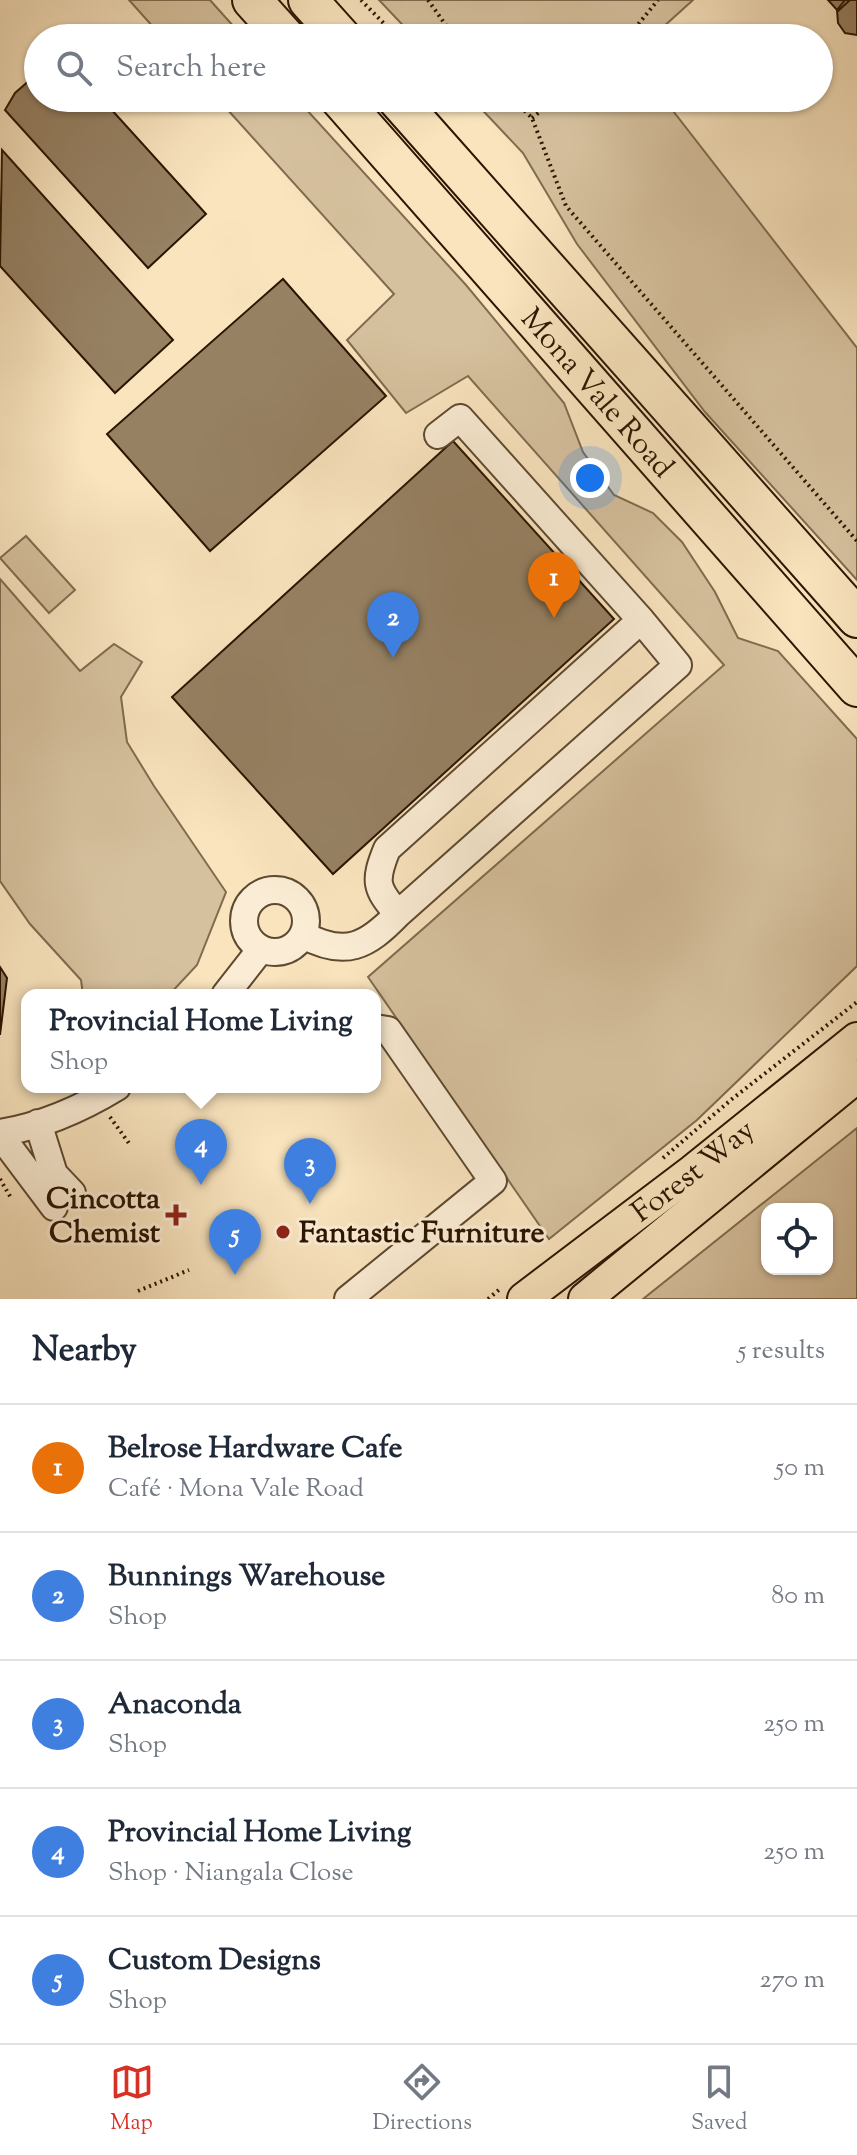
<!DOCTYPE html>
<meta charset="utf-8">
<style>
body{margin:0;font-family:"Sorts Mill Goudy",serif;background:#f6f6f7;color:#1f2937}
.controls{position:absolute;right:24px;bottom:24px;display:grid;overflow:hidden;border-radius:16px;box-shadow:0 2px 6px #0004}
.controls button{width:72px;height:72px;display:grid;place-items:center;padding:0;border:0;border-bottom:2px solid #e0e1e3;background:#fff;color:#1f2937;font:40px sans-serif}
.you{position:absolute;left:590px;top:478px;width:28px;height:28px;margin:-20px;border:6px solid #fff;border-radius:50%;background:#1a73e8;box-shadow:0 0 0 12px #1a73e833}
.badge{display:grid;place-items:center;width:52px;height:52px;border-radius:50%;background:#d93025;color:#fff;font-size:26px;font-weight:700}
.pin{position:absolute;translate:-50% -66px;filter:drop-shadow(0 2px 4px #0008)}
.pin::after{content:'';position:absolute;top:42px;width:28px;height:24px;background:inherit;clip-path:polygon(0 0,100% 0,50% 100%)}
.popup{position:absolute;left:21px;top:989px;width:360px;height:104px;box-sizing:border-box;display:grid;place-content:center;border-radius:16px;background:#fff;filter:drop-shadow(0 2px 6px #0005);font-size:26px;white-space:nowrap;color:#747a83}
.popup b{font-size:30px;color:#1f2937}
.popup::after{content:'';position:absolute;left:50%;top:100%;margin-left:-16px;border:16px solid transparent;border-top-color:#fff}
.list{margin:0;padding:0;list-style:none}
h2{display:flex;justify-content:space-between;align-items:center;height:104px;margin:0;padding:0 32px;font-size:34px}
h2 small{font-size:26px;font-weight:400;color:#747a83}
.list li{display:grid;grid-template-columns:52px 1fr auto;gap:24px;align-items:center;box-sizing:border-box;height:128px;padding:0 32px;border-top:2px solid #e0e1e3}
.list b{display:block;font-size:30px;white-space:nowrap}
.list p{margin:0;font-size:26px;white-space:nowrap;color:#747a83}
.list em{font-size:26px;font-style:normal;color:#747a83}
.icon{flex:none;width:44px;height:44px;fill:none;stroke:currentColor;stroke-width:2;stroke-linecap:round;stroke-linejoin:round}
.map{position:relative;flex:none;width:857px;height:1299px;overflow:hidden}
.search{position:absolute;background:#fff;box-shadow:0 2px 6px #0004;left:24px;right:24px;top:24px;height:88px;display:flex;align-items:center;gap:20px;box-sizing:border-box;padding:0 28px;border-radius:44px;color:#747a83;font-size:30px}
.sheet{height:744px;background:#fff}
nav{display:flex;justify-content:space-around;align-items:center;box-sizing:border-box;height:112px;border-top:2px solid #e0e1e3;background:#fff;font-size:22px;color:#747a83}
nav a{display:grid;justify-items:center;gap:4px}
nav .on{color:#d93025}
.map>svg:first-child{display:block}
.green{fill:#d6c19e;stroke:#806b4f;stroke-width:2;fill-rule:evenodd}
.building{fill:#968163;stroke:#2b1500;stroke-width:2}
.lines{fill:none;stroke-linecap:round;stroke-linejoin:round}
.minor-casing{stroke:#5e4930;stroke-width:30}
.major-casing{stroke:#2b1500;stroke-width:36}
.highway-casing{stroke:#2b1500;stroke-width:42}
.path{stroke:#2b1500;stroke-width:4;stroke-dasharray:2 4;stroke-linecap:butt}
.minor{stroke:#fbedd5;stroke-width:26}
.major{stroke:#f9e4be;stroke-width:32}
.highway{stroke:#f9e4be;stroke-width:38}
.poi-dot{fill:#8f2418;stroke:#fbedd5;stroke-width:3}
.labels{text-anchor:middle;stroke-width:6;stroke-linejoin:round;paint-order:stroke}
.street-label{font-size:30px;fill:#2b1500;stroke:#fbedd5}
.poi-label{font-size:30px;font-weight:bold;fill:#2b1500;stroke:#fbedd5;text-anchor:end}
</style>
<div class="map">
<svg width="857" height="1299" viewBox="0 0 857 1299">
<rect width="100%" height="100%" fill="#f9e4be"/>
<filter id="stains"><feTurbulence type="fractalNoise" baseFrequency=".0025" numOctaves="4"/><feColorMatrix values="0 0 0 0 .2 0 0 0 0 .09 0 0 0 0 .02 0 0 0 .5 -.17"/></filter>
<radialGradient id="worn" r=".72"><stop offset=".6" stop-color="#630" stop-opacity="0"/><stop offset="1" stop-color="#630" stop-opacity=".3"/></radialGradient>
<path class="green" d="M129,0H210L244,38H163Z
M379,0H693L651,38H415Z
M217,98H296L466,285L564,403L583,452L614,495L653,513L682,542L715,592L738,638L778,651L857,739V966L697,1120L549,1239L368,977L724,665L468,376L406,413L347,340L394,294Z
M471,98H663L857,348V580L705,412L577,244L523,153Z
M26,536L75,590L49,613L0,558Z
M0,579L80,671L114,644L142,662L121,697L127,742L154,786L226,892L197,965L169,995H83L81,980L30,924L0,881Z
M857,1128V1299H643ZM767,1209H827V1269H767Z"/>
<path class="building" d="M828,0H850L838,11Z
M845,0H857V35L845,33L838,23L837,10Z
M38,73V98H101L206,214L148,268L5,110L15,93Z
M2,150L173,340L115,393L0,266Z
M283,279L386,396L210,551L107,434Z
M453,441L614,619L333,874L172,697Z
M0,967L7,978L0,1035Z"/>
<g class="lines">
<defs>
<path id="minor" d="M244 921a31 31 0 1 1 62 0a31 31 0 1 1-62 0Z
M398,914C375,888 374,881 387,849L641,620
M303,935C346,958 367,946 398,914L678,665L641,620L460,418L438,435
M225,995L261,949
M38,1123L54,1174L72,1193
M0,1133C42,1126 81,1109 117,1087
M0,1135L54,1207
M348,1299L493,1181L388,1030L375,1028"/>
<g id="major">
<path id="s1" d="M524,1299L693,1171L857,1039"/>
<path d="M585,1299L857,1076"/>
</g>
<g id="highway">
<path d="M252,0L286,38"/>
<path d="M308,0L342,38"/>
<path id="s2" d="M339,98L857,687"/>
<path d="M396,98L857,618"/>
</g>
</defs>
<use href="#minor" class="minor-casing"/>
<use href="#major" class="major-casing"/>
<use href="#highway" class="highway-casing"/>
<path class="path" d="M361,0L398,38
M428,0L455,38
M627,38L658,0
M512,98L532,118L566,206L857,541
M532,118L557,98
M110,1117L131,1146
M663,1158L732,1099L857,1002
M0,1179L11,1198
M138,1291L189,1270
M488,1299L500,1289"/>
<use href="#minor" class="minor"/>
<use href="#major" class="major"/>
<use href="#highway" class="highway"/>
</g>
<g class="poi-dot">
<path d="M172 1203h8v8h8v8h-8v8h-8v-8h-8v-8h8z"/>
<circle cx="283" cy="1232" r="8"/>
</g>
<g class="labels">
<g class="street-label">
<text dy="10" stroke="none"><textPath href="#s2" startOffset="392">Mona Vale Road</textPath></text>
<text dy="10" stroke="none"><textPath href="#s1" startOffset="212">Forest Way</textPath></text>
</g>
<g class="poi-label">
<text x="160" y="1208">Cincotta<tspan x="160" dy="34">Chemist</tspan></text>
<text x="299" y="1242" text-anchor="start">Fantastic Furniture</text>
</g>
</g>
<rect width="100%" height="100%" filter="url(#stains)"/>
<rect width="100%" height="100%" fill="url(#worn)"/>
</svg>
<div class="controls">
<button><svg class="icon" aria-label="locate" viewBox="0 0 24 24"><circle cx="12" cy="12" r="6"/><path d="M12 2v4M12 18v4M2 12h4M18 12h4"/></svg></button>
</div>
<div class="you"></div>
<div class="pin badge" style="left:554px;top:618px;background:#e8710a">1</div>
<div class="pin badge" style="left:393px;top:658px;background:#3f7fe0">2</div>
<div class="pin badge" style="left:310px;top:1204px;background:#3f7fe0">3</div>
<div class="pin badge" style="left:201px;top:1185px;background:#3f7fe0">4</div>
<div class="popup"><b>Provincial Home Living</b>Shop</div>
<div class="pin badge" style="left:235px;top:1275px;background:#3f7fe0">5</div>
<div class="search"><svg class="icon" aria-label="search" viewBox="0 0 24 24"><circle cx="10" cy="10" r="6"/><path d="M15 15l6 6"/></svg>Search here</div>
</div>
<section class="sheet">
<h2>Nearby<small>5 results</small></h2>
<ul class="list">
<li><span class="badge" style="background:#e8710a">1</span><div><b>Belrose Hardware Cafe</b><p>Café · Mona Vale Road</p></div><em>50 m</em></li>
<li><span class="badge" style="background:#3f7fe0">2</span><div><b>Bunnings Warehouse</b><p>Shop</p></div><em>80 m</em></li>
<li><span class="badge" style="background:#3f7fe0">3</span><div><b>Anaconda</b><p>Shop</p></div><em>250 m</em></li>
<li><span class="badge" style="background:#3f7fe0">4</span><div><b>Provincial Home Living</b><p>Shop · Niangala Close</p></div><em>250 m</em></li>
<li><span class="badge" style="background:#3f7fe0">5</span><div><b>Custom Designs</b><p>Shop</p></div><em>270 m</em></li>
</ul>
</section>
<nav>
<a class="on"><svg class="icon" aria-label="map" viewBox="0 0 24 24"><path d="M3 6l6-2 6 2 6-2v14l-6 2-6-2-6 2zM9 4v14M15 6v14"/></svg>Map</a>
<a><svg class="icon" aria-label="directions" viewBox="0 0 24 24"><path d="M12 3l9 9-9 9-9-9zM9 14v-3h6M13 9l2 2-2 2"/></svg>Directions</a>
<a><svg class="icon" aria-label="saved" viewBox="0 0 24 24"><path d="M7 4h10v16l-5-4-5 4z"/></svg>Saved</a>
</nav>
